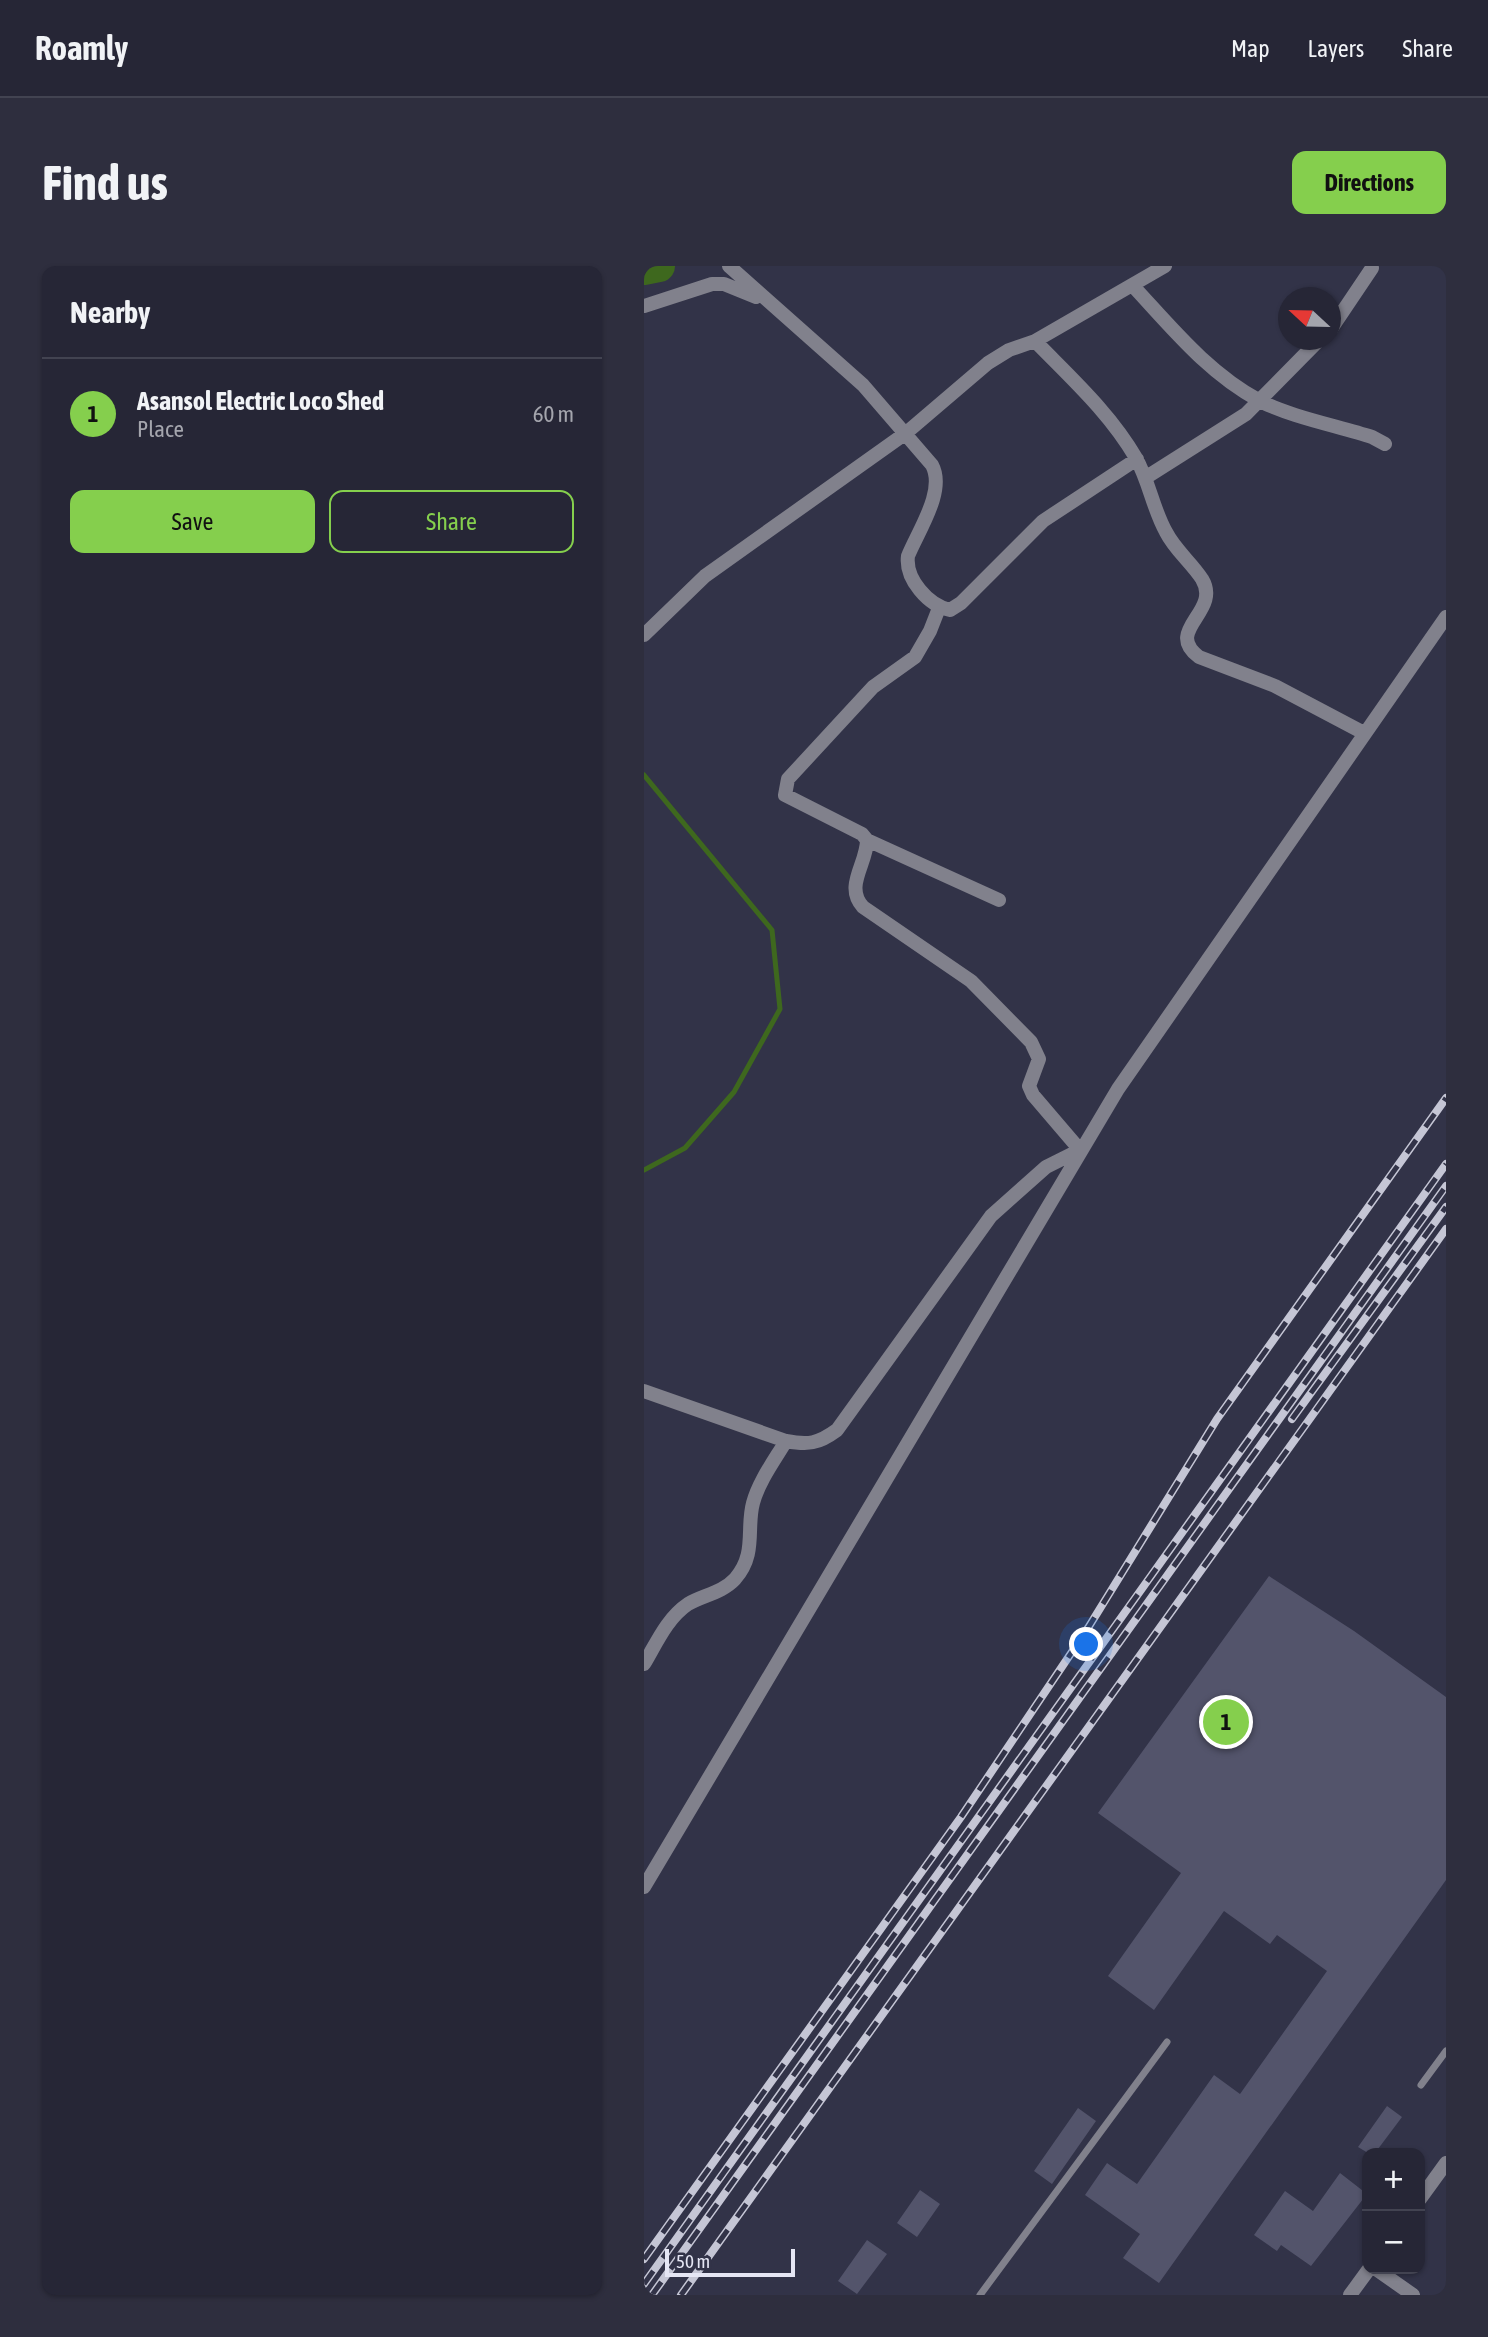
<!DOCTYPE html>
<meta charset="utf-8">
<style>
body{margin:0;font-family:"Asap Condensed",sans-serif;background:#2e2e3e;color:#f1f3f6}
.controls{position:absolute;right:21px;bottom:21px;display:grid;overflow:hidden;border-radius:14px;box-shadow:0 2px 5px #0004}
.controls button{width:63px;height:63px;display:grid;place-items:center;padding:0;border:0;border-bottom:2px solid #424351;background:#262636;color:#f1f3f6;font:35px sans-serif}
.compass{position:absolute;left:634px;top:21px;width:63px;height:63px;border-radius:50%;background:#262636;box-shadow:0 2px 5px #0004;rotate:292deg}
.scale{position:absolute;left:21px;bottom:18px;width:130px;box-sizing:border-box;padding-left:7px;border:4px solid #e5e6f4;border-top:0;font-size:19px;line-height:24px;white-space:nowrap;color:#e5e6f4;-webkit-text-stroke:5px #323348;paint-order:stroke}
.you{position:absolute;left:443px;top:1379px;width:24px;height:24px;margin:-18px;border:5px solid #fff;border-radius:50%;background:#1a73e8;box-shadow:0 0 0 10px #1a73e833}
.badge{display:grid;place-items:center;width:46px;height:46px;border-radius:50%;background:#85cf4d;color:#111;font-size:23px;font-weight:700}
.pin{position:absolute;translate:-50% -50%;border:4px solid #fff;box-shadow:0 2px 7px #0006}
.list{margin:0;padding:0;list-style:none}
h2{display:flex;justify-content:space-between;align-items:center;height:91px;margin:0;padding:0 28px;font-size:30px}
h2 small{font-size:23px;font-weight:400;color:#a4a5ad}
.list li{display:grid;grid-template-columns:46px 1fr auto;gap:21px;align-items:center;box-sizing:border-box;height:112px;padding:0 28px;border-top:2px solid #424351}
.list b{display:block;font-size:26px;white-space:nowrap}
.list p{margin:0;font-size:23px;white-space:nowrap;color:#a4a5ad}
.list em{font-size:23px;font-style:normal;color:#a4a5ad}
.actions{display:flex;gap:14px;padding:21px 28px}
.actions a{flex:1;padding:16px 0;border:2px solid #85cf4d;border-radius:14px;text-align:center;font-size:24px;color:#85cf4d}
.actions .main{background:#85cf4d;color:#111}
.map{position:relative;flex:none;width:802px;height:2029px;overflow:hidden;border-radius:14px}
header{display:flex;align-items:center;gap:42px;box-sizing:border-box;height:98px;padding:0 35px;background:#262636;border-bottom:2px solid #424351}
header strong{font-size:33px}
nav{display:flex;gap:38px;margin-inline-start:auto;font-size:24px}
.intro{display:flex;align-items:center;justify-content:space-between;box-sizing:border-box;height:168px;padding:0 42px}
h1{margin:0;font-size:49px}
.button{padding:18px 32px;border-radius:14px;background:#85cf4d;color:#111;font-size:24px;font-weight:700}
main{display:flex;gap:42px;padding:0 42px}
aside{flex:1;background:#262636;border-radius:14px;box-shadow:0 2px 5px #0004}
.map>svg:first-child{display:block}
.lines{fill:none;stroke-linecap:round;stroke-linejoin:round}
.stream{stroke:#3e681e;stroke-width:5}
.river{stroke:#3e681e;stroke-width:32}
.building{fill:#53546b}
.lane{stroke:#81818c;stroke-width:7}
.street{stroke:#81818c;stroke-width:14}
.rail-casing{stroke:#c5c6d5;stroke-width:8}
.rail{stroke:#323348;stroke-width:5;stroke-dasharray:16;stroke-linecap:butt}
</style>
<header>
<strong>Roamly</strong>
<nav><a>Map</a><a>Layers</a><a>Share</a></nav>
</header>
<div class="intro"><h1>Find us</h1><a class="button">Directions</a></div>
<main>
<aside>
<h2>Nearby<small></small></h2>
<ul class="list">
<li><span class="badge">1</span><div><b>Asansol Electric Loco Shed</b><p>Place</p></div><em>60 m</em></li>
</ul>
<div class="actions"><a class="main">Save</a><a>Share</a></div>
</aside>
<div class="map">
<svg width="802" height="2029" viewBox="0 0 802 2029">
<rect width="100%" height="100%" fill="#323348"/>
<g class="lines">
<path class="stream" d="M0,509L128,664L136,743L90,826L41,882L0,904"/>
<path class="river" d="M0,3L15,0"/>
</g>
<path class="building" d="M625,1310L710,1365L802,1431V1614L515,2017L479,1992L496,1968L441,1929L463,1897L493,1918L570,1809L596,1828L683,1705L633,1669L626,1678L580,1645L510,1744L464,1710L537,1607L454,1547Z
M743,1840L758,1851L731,1887H724L714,1881Z
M434,1842L452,1855L408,1918L390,1905Z
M696,1907L723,1928L667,2000L637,1979L633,1985L610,1969L641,1925L669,1945Z
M276,1924L296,1938L273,1971L253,1957Z
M223,1974L243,1988L213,2028L194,2015Z"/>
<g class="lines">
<path class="lane" d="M777,1819L802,1785
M336,2029L523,1776"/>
<path class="street" d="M85,0L219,119L288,199C302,225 274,265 264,290C261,313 284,339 306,344L317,337L399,255L493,193
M489,20C528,62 564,107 616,135C647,151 694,160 728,171L741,178
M0,40L68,18H80L112,31
M687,63L728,2
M391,75C427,112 466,147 492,192C505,215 509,243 522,266C531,284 547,296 558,313C578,346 519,364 555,391L631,420L720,467
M501,212L602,148L675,74
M0,369L61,310L262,167L344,97L365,84L391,75L521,0
M223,574L355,634
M0,1125L142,1175C164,1179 174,1178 193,1164L347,950L402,901L436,884L389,829L385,820L395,793L387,776L327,715L219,641C200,620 223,598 223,574L218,568L141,529L144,513L229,421L271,391L286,365L295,342
M0,1398C12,1378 23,1352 44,1338C59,1329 78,1327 91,1313C113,1288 102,1263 109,1237C115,1215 130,1195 142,1175
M0,1621L474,823L802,351
M776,1933L802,1897
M732,2003L769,2029
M706,2029L725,2003"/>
<defs>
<path id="rail" d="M648,1153L802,941
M0,1993L317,1551L444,1362L573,1153L802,832
M0,2018L802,898
M8,2029L802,920
M37,2029L802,963"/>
</defs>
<use href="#rail" class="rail-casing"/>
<use href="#rail" class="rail"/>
</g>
</svg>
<div class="controls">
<button>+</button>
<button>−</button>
</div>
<svg class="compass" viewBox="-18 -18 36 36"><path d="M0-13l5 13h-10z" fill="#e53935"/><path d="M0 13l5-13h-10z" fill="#a4a5ad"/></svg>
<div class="scale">50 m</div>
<div class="you"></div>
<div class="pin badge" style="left:582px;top:1456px">1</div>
</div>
</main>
